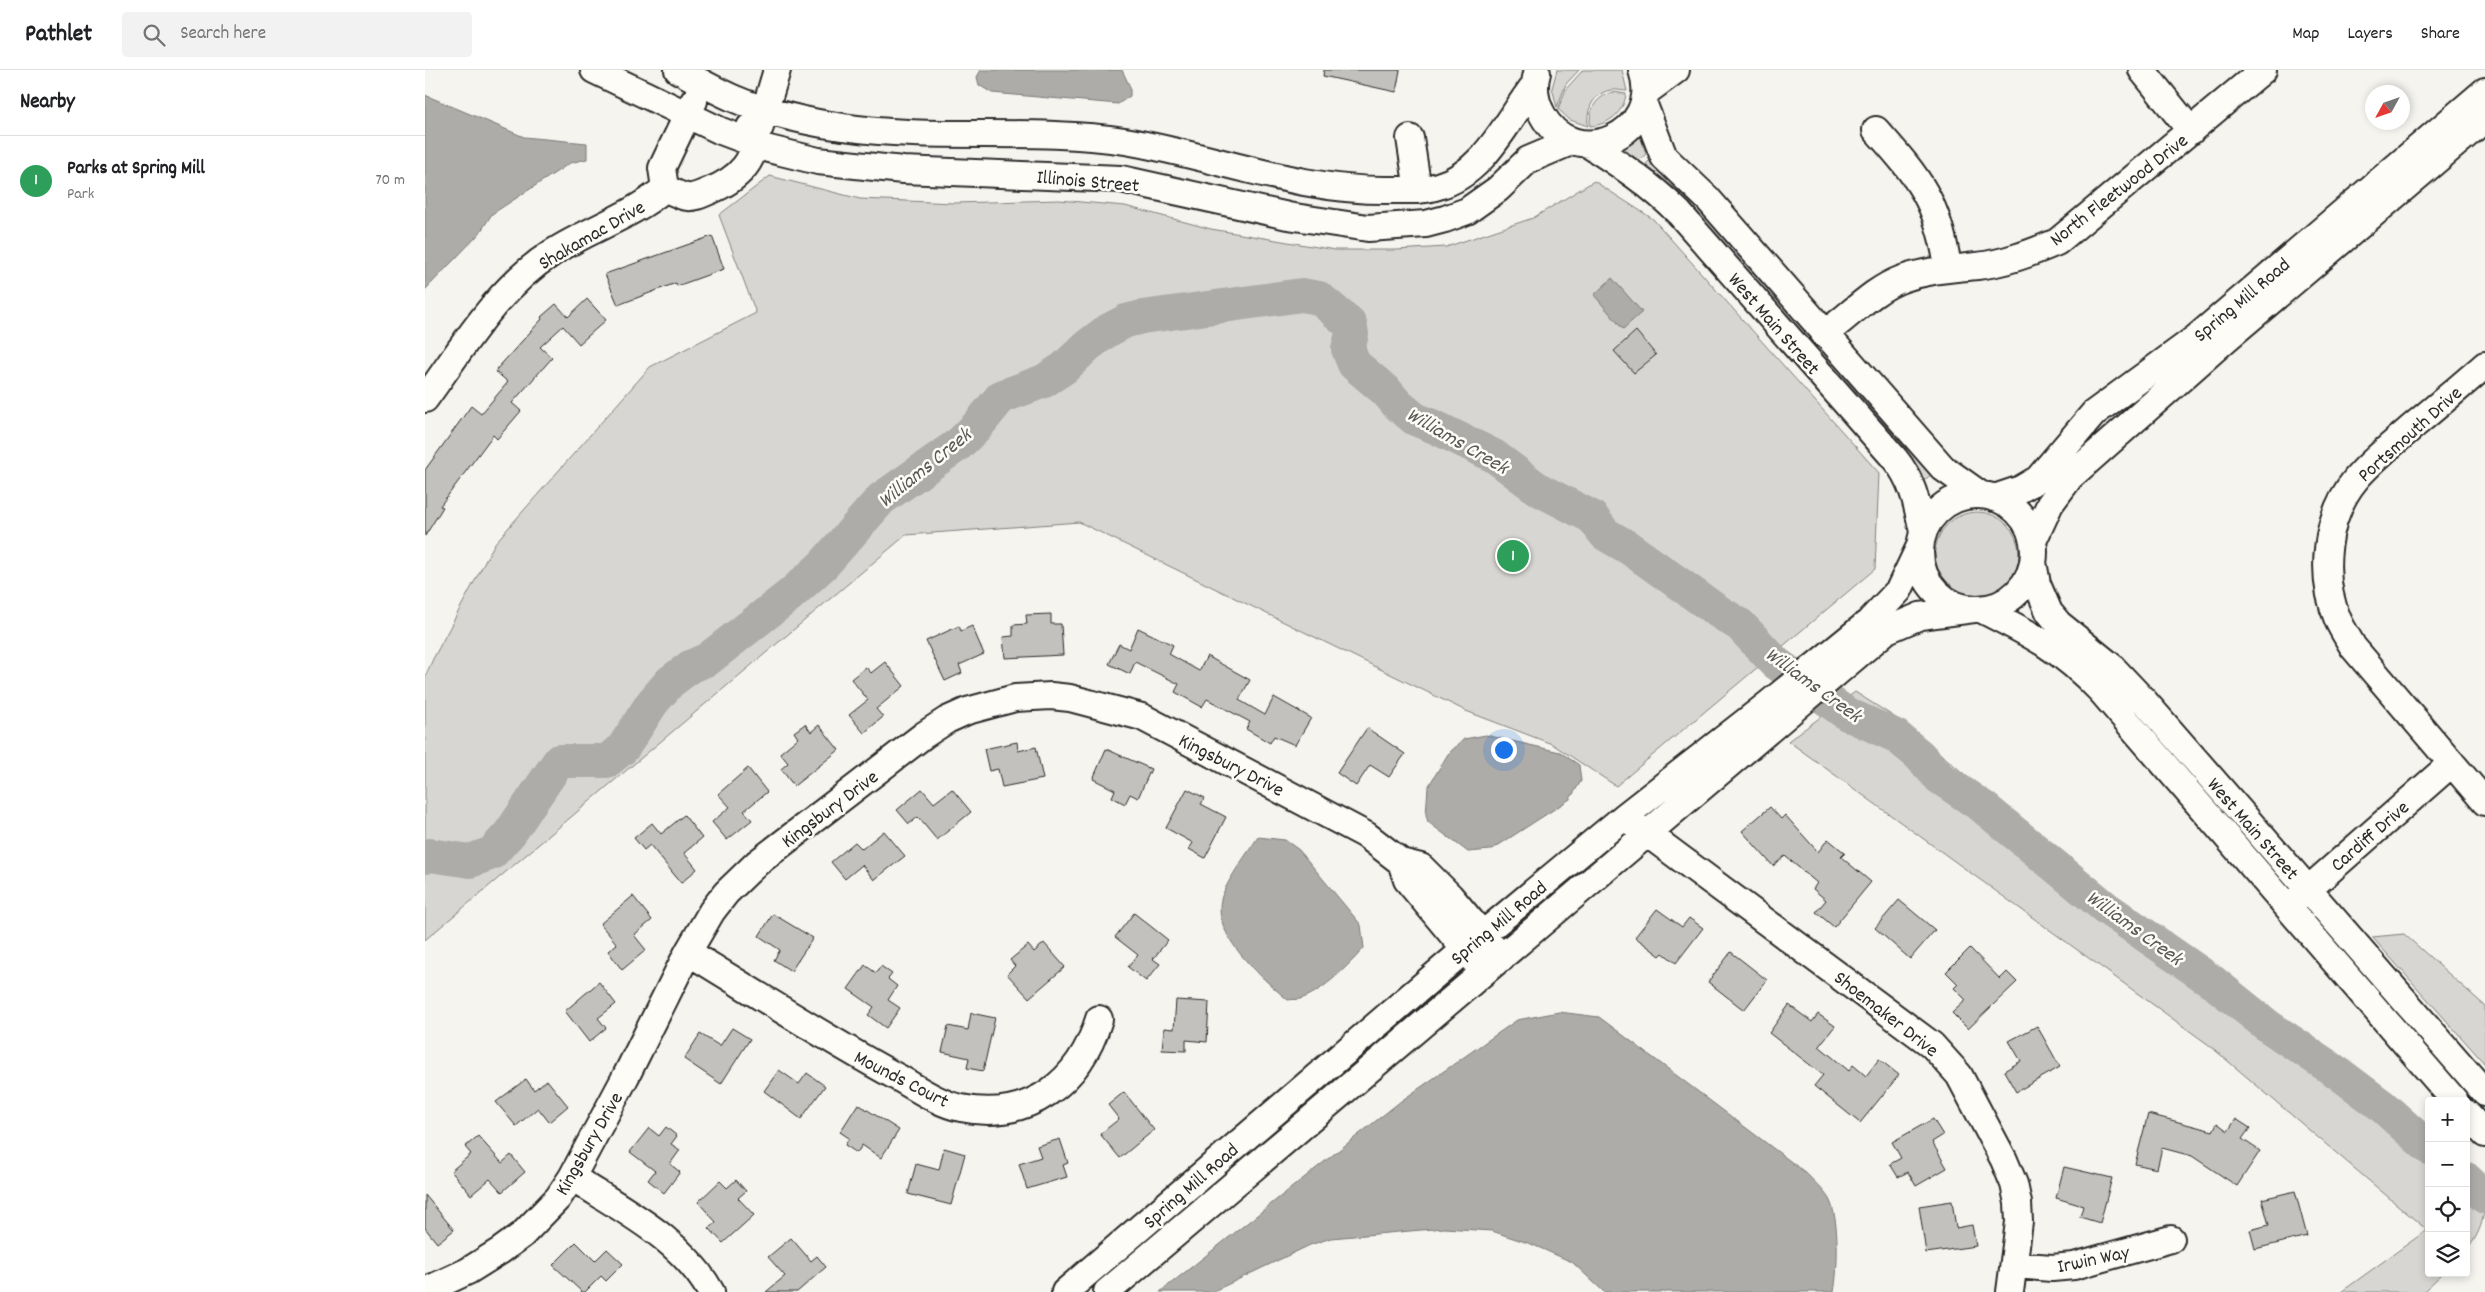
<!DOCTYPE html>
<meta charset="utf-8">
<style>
body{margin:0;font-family:Dekko,sans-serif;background:#f2f2f2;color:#202124}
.controls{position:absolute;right:15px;bottom:15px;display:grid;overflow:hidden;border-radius:5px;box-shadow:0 2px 8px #0003}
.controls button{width:45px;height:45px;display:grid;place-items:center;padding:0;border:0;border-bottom:1px solid #e0e0e0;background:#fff;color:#202124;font:25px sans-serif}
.compass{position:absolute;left:1940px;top:15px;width:45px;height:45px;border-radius:50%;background:#fff;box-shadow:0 2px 8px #0003;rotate:230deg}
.you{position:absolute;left:1078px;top:679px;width:18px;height:18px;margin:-12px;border:4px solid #fff;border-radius:50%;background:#1a73e8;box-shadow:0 0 0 8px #1a73e833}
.badge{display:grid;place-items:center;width:32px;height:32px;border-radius:50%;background:#2b2b2b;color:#fff;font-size:16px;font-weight:700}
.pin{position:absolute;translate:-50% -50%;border:2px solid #fff;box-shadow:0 1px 5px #0006}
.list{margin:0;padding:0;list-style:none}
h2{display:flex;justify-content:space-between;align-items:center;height:65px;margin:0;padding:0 20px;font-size:21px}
h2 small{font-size:16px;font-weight:400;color:#757577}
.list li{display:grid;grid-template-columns:32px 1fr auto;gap:15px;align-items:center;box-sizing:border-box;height:90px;padding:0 20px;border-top:1px solid #e0e0e0}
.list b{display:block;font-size:19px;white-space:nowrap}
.list p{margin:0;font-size:16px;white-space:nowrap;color:#757577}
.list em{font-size:16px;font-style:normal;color:#757577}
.icon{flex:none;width:28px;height:28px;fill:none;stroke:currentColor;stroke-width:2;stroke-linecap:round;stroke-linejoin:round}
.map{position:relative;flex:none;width:2060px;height:1222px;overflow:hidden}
header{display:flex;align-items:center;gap:30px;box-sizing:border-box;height:70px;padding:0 25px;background:#fff;border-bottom:1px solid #e0e0e0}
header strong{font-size:24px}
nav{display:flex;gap:28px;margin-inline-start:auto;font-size:18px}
.search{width:350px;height:45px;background:#f2f2f2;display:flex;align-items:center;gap:12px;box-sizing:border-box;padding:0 18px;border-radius:5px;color:#757577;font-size:19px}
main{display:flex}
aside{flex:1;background:#fff}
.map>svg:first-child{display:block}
.green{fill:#d7d6d2;stroke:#81807e}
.water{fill:#adaca9;stroke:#797877}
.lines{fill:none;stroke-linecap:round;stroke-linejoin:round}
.river{stroke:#adaca9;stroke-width:34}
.building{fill:#c2c1be;stroke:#2b2b2b}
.minor-casing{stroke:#2b2b2b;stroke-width:30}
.minor{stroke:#fdfcf7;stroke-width:26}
.labels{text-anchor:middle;stroke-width:5;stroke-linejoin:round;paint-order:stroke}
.street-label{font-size:20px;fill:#2b2b2b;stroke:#fdfcf7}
.water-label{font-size:21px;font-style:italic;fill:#585857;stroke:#fdfcf7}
</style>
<header>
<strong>Pathlet</strong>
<div class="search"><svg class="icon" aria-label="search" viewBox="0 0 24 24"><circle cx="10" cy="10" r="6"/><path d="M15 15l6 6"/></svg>Search here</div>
<nav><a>Map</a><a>Layers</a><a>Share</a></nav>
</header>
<main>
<aside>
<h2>Nearby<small></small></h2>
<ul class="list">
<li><span class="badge" style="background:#2e9e5b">1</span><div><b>Parks at Spring Mill</b><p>Park</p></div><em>70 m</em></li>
</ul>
</aside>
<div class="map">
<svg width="2060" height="1222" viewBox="0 0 2060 1222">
<rect width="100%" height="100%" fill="#f5f4ef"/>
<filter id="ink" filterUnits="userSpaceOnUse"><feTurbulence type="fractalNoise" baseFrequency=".02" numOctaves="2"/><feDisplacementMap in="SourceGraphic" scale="10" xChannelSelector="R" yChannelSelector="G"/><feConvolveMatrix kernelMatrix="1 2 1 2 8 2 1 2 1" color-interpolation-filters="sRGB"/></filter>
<g filter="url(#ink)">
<path class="green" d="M1132,0H1154L1141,14L1132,37L1127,18Z
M1158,0H1197L1202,21C1197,21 1191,19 1186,20C1168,23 1161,40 1163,56L1145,50L1133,39L1141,19Z
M1189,22L1201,24C1199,42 1184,55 1165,56C1164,39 1171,26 1189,22Z
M1215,65L1221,84L1214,91L1199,79Z
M1225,90L1235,102L1257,119L1510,402L1498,411L1494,403L1242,114L1220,95Z
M345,106L435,129L529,133L634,130L700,136L786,159L910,180H971L1021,177L1108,148L1169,111L1228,149L1454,403L1450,499L1191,716L1127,674L1041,641L654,452L481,465L0,870V607L8,589L70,473L225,297L331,243L294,145Z
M1510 484a42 42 0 1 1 84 0a42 42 0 1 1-84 0Z
M1430,622L1482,655L1642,792L1974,1032L2004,1060V1203H2018L1998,1222H1916L2002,1160L1784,975L1363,671Z
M1979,864L2060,936V994L1947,867Z
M2041,1094L2060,1111C2060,1141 2060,1158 2041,1181Z"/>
<path class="water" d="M556,0H697L705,17V26L693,34L567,23L554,15L552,7Z
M0,25L99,67L162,73V89L145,93L67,144L54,164L0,220Z
M1187,208L1217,242L1198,259L1169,225Z
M1061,665L1135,682L1154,695L1156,711L1145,729L1066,780L1043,782L1003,752L1001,745L1003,717L1023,684L1039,669Z
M833,767L860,770L874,780L936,855L939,878C925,894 898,921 878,928C874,930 868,929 863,930C837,908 784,864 797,826C804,807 822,784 833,767Z
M1134,942L1174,947L1381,1103C1388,1111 1399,1120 1404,1129C1415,1149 1413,1200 1409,1222H1179L1147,1192L1106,1174L1067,1161L1019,1158L906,1168L885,1175L787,1222H735L976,1031L1092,950Z"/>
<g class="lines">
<path class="river" d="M0,787L5,785L45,791L67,783L85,763L134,691H182L198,678L227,633L245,612L265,597L283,589L365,525L398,495L456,429L534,374L553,355L576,327L619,311L639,298L662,276L682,261L701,251L717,247L877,225L894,228L925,254L927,264L923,279L929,294L961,321L972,334L990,349L1012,358L1069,386L1113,419L1167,447L1180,464L1204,478L1291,540L1315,555L1351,593L1422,644L1471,666L1494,685L1515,708L1558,737L1681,838L1788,912L1843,956L1916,1005L1956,1035L2004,1078
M2041,1109L2060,1127"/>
</g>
<path class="building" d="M899,0H975L971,22L898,6Z
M287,166L299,199L252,216L251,213L193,235L180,204Z
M162,229L181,250L154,274L138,256L115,277L127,288L87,333L96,341L72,369L68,365L15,436L18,437L0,466V400L46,336L56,344L83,312L70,301L117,249L116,247L131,234L143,247Z
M1211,261L1231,285L1209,303L1189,281Z
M626,544V554H636L638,585L580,588L578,567L588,566V555L602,554L601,545Z
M534,556L536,561L547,556L559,584L534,595L537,603L520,611L501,571Z
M713,558L748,575L744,584L774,601L782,586L825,610L814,630L840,645L849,627L886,648L870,675L849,666L845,673L821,659L825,652L782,629L777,637L750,622L754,614L710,592L705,604L684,594L694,574L704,579Z
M460,592L479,616L451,639L458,647L439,663L424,645L443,630L426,609L441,597L446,603Z
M380,654L386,662L394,655L414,680L369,716L356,699L363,693L355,683L373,668L369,662Z
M942,658L980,684L964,707L945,695L931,716L912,703Z
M592,672L593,681L611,677L618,709L577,717L573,699L564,701L559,679Z
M681,679L726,699L713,728L705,724L700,734L687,727L690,720L668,709Z
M323,698L342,722L319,741L327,750L302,770L287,752L305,737L293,724Z
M497,719L509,733L527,719L546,742L512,770L493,747L484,754L472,740Z
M762,719L780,728L776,734L801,747L780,788L764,779L768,773L741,758Z
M1345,737L1356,749L1360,745L1393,782L1403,769L1420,783L1416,787L1446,812L1409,857L1391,842L1401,830L1388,819L1392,813L1360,786L1348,796L1317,761Z
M259,745L277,768L259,783L272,799L256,813L225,775L219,780L209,768L227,753L236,764Z
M459,761L480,786L449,810L437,795L420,809L406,792L430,772L437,779Z
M208,826L227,850L209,865L221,880L197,900L183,881L192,874L175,854Z
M1474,830L1510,860L1485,889L1450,858Z
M1232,839L1257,857L1264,848L1278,858L1251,893L1238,883L1235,886L1210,867Z
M709,843L743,870L728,889L735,894L721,911L703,897L713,885L690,867Z
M348,844L388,868L366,901L349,890L355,880L334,866Z
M619,873L640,897L604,928L582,904L590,896L585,890L603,875L609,882Z
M1545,878L1575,909L1582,902L1592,912L1543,959L1527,943L1541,930L1529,918L1533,914L1521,902Z
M1306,882L1342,910L1319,940L1283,912Z
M440,895L451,903L456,896L467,904L463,909L472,916L463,930L475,938L461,958L443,945L449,937L423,919Z
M174,912L191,934L173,948L181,958L164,972L140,941Z
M751,930L784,932L782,972L761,970V981L737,980L739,958L749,959Z
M1364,935L1387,952L1393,944L1410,956L1394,976L1424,1001L1428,995L1441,1006L1454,989L1474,1005L1435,1053L1389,1016L1398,1005L1344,963Z
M546,943L570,948L558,1001L542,998L544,988L517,982L523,956L543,960Z
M1612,956L1635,997L1591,1022L1579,1001L1596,991L1584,971Z
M307,958L325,969L296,1014L259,989L275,964L295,976Z
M354,1000L374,1014L382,1003L400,1016L376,1049L339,1021Z
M101,1009L109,1020L122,1010L143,1036L124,1052L113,1038L91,1056L71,1032Z
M699,1022L729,1060L695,1088L675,1064L694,1049L683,1035Z
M433,1034L474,1060L456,1088L437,1075L432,1083L420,1075L424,1068L415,1062Z
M1723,1044L1788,1061L1792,1053L1803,1061L1811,1049L1825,1058L1817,1069L1835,1081L1812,1116L1767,1086L1737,1078L1732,1099L1710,1094Z
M1508,1049L1518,1065L1507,1072L1522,1098L1491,1116L1483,1102L1473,1107L1465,1094L1476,1088L1467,1072Z
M241,1057L252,1066L246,1074L255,1080L245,1094L255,1102L239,1123L223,1110L230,1101L205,1082L224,1058L234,1066Z
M53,1066L77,1093L86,1085L100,1102L77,1122L65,1109L46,1125L26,1101L46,1084L40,1077Z
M635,1069L643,1093L638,1095L642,1107L602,1119L594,1094L616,1087L612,1076Z
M519,1078L540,1084L526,1135L483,1124L491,1094L514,1100Z
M1639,1097L1687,1108L1675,1153L1655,1147L1658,1136L1631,1128Z
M311,1110L321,1121L313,1128L329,1145L298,1173L284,1158L291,1152L273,1132L295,1111L302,1118Z
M1870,1121L1882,1166L1830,1179L1825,1160L1844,1155L1837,1129Z
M0,1125L29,1160L12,1173L0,1158Z
M1527,1131L1531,1158L1547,1155L1551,1176L1501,1183L1494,1136Z
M366,1168L386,1191L392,1186L401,1197L372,1222H341L360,1206L343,1187Z
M151,1172L170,1191L182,1179L198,1194L181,1211L176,1206L160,1222H157L128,1195Z"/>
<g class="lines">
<defs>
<path id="minor" d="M169,0L296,61L344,79L393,91L478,100L696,109L863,146L943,158L1001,154L1020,149L1042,141L1073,119L1103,90L1148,71
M253,0C272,10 291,21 310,29C340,42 386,53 418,57C511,71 607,57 700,71C790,86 875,122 967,120C982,120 999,121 1013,116C1060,103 1082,50 1110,14
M1717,0L1766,61
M1112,3C1108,17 1110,31 1117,44C1148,104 1239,64 1217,0
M1221,22L1251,0
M1219,35L1239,87L1283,129L1518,398L1556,425
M335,57L352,0
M1451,60C1494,108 1514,133 1523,198
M985,68L993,120
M1163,74C1196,95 1226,115 1254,143L1470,389C1488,411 1492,434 1498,462
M240,118C246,121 255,126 262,127C269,128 277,124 284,121C310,111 339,88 325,57
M240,118L237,98L269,31
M1399,264C1425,246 1447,220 1477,209C1502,200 1525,199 1552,196C1580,193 1606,183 1632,172L1838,0
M2060,295C2036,316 2011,337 1987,357C1968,374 1948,389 1931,409C1900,446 1894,506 1913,550C1917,559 1923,568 1928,577L2060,732
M0,329C38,277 72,218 127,183C164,159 206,147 240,118
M1495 482a57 57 0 1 1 114 0a57 57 0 1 1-114 0Z
M1569,428L1596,419L1613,409L1669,343L1771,268L2060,21
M1608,471L1625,434L1645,407L1801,269L2060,49
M1608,492L1612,514L1624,542L1634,554L1686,596L1721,633L2060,1023
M1556,539C1606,564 1636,579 1676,621L2030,1031
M1208,753L1507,975L1534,1005L1579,1090L1589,1114L1593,1133L1594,1152L1585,1222
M976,792L982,810L1051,893
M1870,831L2027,693
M263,882C332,924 400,968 472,1007C492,1018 514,1034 536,1038C604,1052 655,1012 674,949
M2041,1043L2060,1064
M147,1107C197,1140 256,1168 286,1222
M1589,1195L1627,1198L1649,1196L1746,1169
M0,1221L43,1201L75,1181L97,1165L133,1128L147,1107L201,1006L263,882L287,841L301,823L332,793L499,665L522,650L542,641L590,628L626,626L645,628L717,647L941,765L976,792L996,797L1025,826L1077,888
M640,1222L1058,864L1200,746L1342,635L1444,552L1474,520L1495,476
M682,1222L1462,560L1495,546L1549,539"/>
</defs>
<use href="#minor" class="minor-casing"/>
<use href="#minor" class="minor"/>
</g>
</g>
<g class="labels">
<g class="street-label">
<text transform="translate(663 110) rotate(5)" y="7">Illinois Street</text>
<text transform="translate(1693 119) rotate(-38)" y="7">North Fleetwood Drive</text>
<text transform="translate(166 164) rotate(-30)" y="7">Shakamac Drive</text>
<text transform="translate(1816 229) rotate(-40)" y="7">Spring Mill Road</text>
<text transform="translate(1350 253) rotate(49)" y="7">West Main Street</text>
<text transform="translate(1984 363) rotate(-42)" y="7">Portsmouth Drive</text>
<text transform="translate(807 694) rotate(27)" y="7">Kingsbury Drive</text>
<text transform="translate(404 738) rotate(-37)" y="7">Kingsbury Drive</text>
<text transform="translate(1829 758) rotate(49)" y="7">West Main Street</text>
<text transform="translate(1944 765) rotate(-41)" y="7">Cardiff Drive</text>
<text transform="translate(1073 852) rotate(-40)" y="7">Spring Mill Road</text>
<text transform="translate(1462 943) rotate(38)" y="7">Shoemaker Drive</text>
<text transform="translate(477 1008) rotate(27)" y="7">Mounds Court</text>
<text transform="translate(163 1073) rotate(-60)" y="7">Kingsbury Drive</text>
<text transform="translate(765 1115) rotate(-41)" y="7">Spring Mill Road</text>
<text transform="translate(1668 1188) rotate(-12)" y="7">Irwin Way</text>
</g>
<g class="water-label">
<text transform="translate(1033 370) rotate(30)" y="7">Williams Creek</text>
<text transform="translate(499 397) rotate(-39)" y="7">Williams Creek</text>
<text transform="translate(1389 614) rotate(36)" y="7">Williams Creek</text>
<text transform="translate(1710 857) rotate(36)" y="7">Williams Creek</text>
</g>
</g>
</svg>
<div class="controls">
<button>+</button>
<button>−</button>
<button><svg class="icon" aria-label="locate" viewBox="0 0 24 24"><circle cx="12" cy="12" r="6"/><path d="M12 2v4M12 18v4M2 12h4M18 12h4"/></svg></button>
<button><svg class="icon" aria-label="layers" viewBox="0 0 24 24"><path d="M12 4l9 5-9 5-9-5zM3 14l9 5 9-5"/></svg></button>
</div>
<svg class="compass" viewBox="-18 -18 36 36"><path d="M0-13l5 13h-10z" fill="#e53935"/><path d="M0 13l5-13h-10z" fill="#757577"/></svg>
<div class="you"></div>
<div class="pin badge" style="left:1088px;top:486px;background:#2e9e5b">1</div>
</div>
</main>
